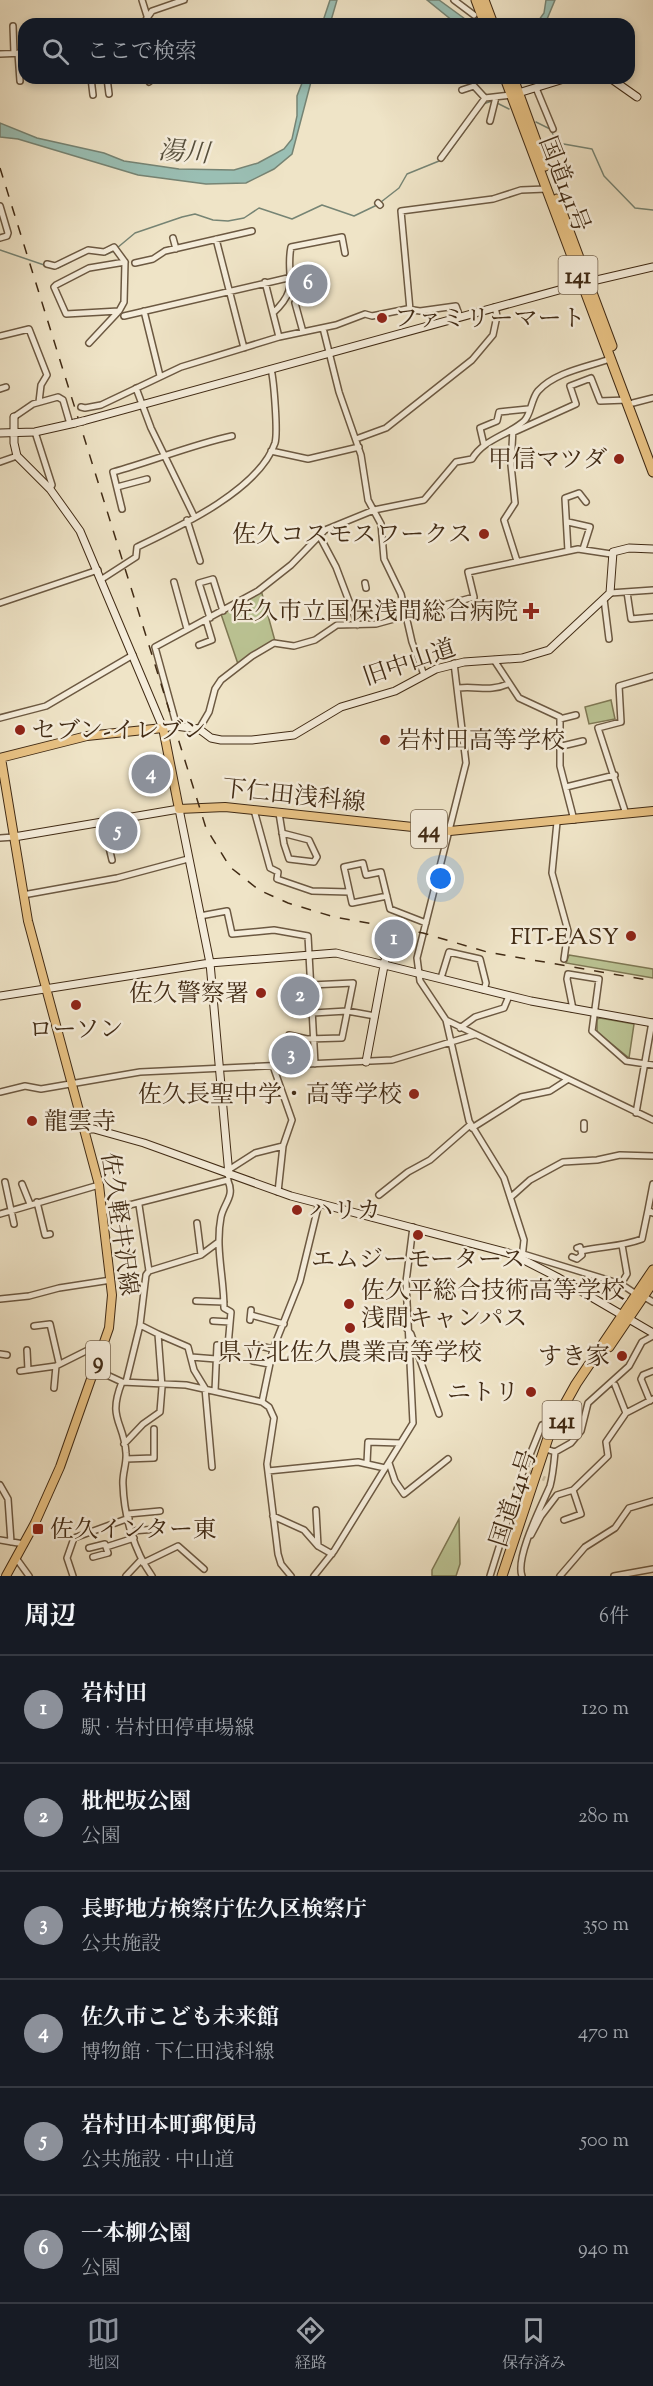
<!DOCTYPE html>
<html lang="ja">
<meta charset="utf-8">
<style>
body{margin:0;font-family:"Sorts Mill Goudy","Noto Serif JP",serif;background:#242831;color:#f1f3f6}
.you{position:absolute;left:441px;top:879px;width:21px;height:21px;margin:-15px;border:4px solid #fff;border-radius:50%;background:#1a73e8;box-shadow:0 0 0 9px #1a73e833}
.badge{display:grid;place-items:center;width:39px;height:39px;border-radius:50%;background:#8c9099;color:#fff;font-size:20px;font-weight:700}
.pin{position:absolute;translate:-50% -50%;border:3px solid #fff;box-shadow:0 2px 6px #0006}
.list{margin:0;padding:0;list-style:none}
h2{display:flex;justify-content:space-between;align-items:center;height:78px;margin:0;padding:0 24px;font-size:26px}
h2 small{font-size:20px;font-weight:400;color:#9ea1a6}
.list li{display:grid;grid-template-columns:39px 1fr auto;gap:18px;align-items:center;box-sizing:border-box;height:108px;padding:0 24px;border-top:2px solid #363941}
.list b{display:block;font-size:22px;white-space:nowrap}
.list p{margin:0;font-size:20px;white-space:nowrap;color:#9ea1a6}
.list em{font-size:20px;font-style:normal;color:#9ea1a6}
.icon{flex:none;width:33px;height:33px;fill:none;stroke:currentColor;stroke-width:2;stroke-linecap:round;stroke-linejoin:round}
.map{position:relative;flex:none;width:653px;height:1576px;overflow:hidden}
.search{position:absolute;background:#171b24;box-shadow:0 3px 9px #0003;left:18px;right:18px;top:18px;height:66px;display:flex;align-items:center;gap:15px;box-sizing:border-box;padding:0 21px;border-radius:18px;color:#9ea1a6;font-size:22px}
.sheet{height:726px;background:#171b24}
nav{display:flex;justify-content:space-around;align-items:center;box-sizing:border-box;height:84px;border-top:2px solid #363941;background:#171b24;font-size:16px;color:#9ea1a6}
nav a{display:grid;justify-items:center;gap:3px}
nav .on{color:#8c9099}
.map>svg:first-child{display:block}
.green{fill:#bbc494;stroke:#7e7854;stroke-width:1.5}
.water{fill:#9abfb4;stroke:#768474;stroke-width:1.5}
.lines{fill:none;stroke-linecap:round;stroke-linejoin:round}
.stream{stroke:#768474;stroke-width:1.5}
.street-tunnel{stroke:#ccbfa3;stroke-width:5;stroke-dasharray:5 2.5;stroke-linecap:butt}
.street-casing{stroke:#6c5942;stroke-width:8}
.secondary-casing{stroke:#412b15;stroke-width:9}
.primary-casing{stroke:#412b15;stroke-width:10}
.highway-casing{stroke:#412b15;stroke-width:11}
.street{stroke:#f5eddb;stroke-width:5}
.secondary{stroke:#f5eddb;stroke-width:7}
.primary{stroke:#e8c284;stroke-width:8}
.highway{stroke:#e8c284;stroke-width:9}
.rail{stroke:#412b15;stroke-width:1.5;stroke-dasharray:10 10;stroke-linecap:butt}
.secondary-bridge-casing{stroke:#412b15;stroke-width:9;stroke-linecap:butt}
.secondary-bridge{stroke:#f5eddb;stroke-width:7}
.poi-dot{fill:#8f2418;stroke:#f5eddb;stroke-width:2}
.labels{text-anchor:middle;stroke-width:5;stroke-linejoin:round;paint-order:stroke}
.shield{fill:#f5eddb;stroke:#776550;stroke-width:1.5}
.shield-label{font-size:22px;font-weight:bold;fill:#412b15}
.street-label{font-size:24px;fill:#412b15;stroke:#f5eddb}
.poi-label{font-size:24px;fill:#412b15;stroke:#f5eddb;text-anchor:end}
.water-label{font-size:26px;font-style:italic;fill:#57503d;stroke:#f5eddb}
</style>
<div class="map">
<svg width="653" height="1576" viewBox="0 0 653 1576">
<rect width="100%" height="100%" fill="#efe4c7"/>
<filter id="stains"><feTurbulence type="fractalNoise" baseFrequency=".00333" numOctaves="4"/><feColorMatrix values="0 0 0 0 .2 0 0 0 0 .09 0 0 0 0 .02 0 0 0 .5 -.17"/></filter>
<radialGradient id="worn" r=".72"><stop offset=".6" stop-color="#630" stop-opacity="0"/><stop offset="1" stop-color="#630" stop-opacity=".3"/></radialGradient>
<path class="green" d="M322,272L325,286L290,294L295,277Z
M261,590L275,641L238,664L221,614Z
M611,700L615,719L589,724L585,707Z
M569,955L653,969V978L566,963Z
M309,981L311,1009L294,1011L288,983Z
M600,1018L634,1024L629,1058L597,1032V1019Z
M459,1519L460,1564L456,1576H432V1570Z"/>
<path class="water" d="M330,0H337L330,24H322Z
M427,0H439L472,24L453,21Z
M546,0H555L545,24H536L544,13Z
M304,78H312L292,154L274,169L246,183L206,184L138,175L18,139L0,137V123L37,138L104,153L124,161L179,169L234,170L258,163L284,149L292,139L297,116V96Z"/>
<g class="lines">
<path class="stream" d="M497,103L509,109
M483,104L492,101
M536,122L550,129L558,143L592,149L604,176L635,208L653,210
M381,202L399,188L407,174L444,159L474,118
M117,248L135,233L182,217L195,214L213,220L228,221L244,218L259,208L292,219L322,205L354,216L377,205
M0,250L53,268
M105,255L114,251
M58,268L72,261"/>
<path class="street-tunnel" d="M529,1472L545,1479"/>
<defs>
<path id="street" d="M142,0L147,16
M454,0L474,15
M143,24L152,11L184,0
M13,26L14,53
M18,53L20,81
M0,54L24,53
M91,78L93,95
M107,78L109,94
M147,78L149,82
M536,88L553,129
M462,90L474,86L485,98L511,95
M490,121L496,97
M441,158L485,98
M378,203L380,205
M0,206L8,233L7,236L0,238
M173,238L176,249
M216,239L244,348
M125,262L124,302L119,311L66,314L54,287L56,285L89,268Z
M135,263L153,259L165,251L252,231
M47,264L55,266L88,250L104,252L114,247L125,262
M265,282L279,337
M295,303L303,332
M410,310L401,211L493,199L521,190L546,189
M144,311L160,376
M273,313C301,287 285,277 291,247L342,237L345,253
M124,316L292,277
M323,328L339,392L361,455L368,500L381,524L384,559L401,594L412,642L424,675
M0,336L29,329L47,375L41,385L39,402
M89,343L118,312
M136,388L151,428L194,516
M0,389L6,387
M633,403L653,398
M81,407L85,408L101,405L181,367L279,337L336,325L365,314L372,316L407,309L420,311L456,306L460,317
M14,417L33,404L58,397L63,400L70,424
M513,429L511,465L515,503L504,520L517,561
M35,432L52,485L50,489
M514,432L576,404L570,386L591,378L600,401L627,400
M356,439L386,428L472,360L493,335L497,316L495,307
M484,445L480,428L497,421L499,412L528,409
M271,451L308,459L359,447
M0,462L17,456
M117,487L147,479
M122,509L113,472C153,461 191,445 232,436
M187,520L200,561
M568,522L590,527L583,549
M319,535L336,567L358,625
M568,551L565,498L579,493L586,502
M102,579L136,557L137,547C179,527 259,490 275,443C278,433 274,381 271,369
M174,582L187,629
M365,583L366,588
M627,592L631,619L653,617
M610,593L653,590
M604,599L609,639
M0,603L98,570
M210,618L199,583L213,579L223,611
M199,645L212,640L206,620
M494,660L519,698L560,717V766L574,820
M454,663L466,763L417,958L420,981L446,1020L653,1120
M458,688C479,686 489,692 508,684
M0,718L46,706L133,655
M560,719L576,715
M177,727L155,647L258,591L291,565L325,530L374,510L424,500L456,462L472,459C484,439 507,436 524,421C531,415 531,399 538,391C555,372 587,367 610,359
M199,729L209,712L215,689L221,680L252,656L274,643L294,646L315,640L337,625L376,624L474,597L468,572L578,549L611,554
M562,746L583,741
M566,787L615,775
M254,810L270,868L278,872L277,879L312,891L349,892
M279,813L284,844L289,859L314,862L317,857L309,840L282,833
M626,814L598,728L621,722L619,686L653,676
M103,822L112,860
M557,822L552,873L568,931L564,959
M0,838L14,837
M23,895L117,878L188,859
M387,896L352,903L344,867L363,863L366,875L381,872L390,909L426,923
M200,916L227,911L232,934L274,930L308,936L315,1064
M441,978L449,952L480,959L486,983L484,990
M573,1009L567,979L568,974L599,979L592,1031L626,1061L653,1065
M313,1013L347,1011L375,1016
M446,1020L469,1121L504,1178L524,1240L522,1258
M460,1028L475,1017L504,1008L509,996
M289,1035L307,1039L342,1038L353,983L311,985
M273,1066L292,1120L283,1146L278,1192
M0,1092L25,1086L41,1089L140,1072L392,1060L474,1035
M636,1113L652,1022
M472,1128L521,1097L550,1091L567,1080
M584,1129V1123
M230,1169L255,1153L283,1146
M5,1182L14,1224
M22,1184L30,1204
M653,1184L648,1210L653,1213
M379,1195L408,1172L430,1160L470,1125
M511,1197L530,1180L563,1162L597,1160L620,1155L653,1156
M37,1202L45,1235L50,1234
M139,1205L149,1271
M102,1212L228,1180
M0,1214L99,1185
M197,1223L201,1255
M581,1251C602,1246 621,1247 642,1239L648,1210
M523,1254L621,1284L636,1294
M572,1257L577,1259L582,1255L580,1247L577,1248
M621,1284L627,1274L622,1245
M643,1296L653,1302
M0,1299L29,1296L59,1288L111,1280
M196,1301L224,1302
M251,1315L284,1324
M250,1320L251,1310
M213,1321L230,1322
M34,1326L50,1324L59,1363
M407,1329L411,1334L439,1414
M158,1334L188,1347L194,1370L205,1388L212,1467
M27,1350L28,1370
M0,1354L7,1355
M191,1357L216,1359
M269,1364L253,1361L256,1345L273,1349
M94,1369L122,1382L186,1385L262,1402
M20,1371L56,1366
M122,1382C107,1420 124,1421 126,1453C127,1464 122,1474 123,1485C124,1516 134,1551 152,1576
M126,1382L140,1325L146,1275L149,1271L201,1255L217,1243
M615,1385L626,1413
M54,1388L56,1366L94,1347L102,1349
M215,1391L217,1345L228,1346L231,1312L224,1308C224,1277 215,1248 221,1217C224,1203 235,1196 228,1181
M650,1401L641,1379L643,1375L653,1371
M124,1444L143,1424L160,1412L162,1387L158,1334L140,1325
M555,1452L571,1443L581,1431L588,1403L629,1366L642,1342L653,1336
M126,1459L154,1458V1429
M367,1463L368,1442L400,1443
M389,1463L395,1481L404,1494L448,1459
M268,1471L358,1462L385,1468
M0,1485L8,1499L11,1542
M316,1510L318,1546L332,1554
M128,1514L160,1511
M273,1516L304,1530L318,1546
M564,1520L581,1514L573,1490
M132,1531L157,1529
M531,1535L541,1516L557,1495L573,1490L608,1456L606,1442L626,1413L653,1399
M0,1540L24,1544
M89,1548L105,1544L106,1547
M93,1557L108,1553L106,1547L134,1538
M16,1558L29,1576
M143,1563L178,1546L204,1569
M73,1576L67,1558L74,1538L129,1518
M126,1576L141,1560
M291,1576L281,1564L278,1554L267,1464L274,1418L269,1407L262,1402L273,1349L300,1281L319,1203
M314,1576L334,1551L413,1423L406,1282L413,1227
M490,1576L521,1477L542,1425L551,1429
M522,1576C515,1557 542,1505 550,1486C553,1475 554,1463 555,1452L549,1450
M560,1576L585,1547L615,1528L629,1508L653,1501
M614,1576L653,1569"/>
<path id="secondary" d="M610,78L637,97
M515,94L567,78
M14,417V443L17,456L50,489L80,531L163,728L175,726L199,729L211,738L221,740H252L294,735L341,707L395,691L436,669L464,662L522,658L549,650L610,593L613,552L629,548L653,549
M83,421L588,282L653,267
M0,433L35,432L75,423
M14,837L179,809L210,963L229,1175
M382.5 952a3.5 3.5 0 1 1 7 0a3.5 3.5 0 1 1-7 0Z
M0,996L210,963L336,953L531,1001L653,1023
M366,1062L386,955
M85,1129H94L144,1143L291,1196L512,1254L557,1277L653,1333"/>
<path id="primary" d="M0,758L87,736L163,728L179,809L225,807L450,831L653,811
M1,758L28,921L99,1185L112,1295L109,1328L60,1467L35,1523L6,1576"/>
<path id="highway" d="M476,0L485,24
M484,0L493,24
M505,78L653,472
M513,78L545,166
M557,199L612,346
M609,1347L653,1282
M502,1576L551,1429L576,1384L653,1270"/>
</defs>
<use href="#street" class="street-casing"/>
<use href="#secondary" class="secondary-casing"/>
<use href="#primary" class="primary-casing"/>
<use href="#highway" class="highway-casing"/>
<use href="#street" class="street"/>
<use href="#secondary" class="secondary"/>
<use href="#primary" class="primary"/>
<use href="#highway" class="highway"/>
<path class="rail" d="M0,168L206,828L230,867L259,890L288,903L334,917L423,933L487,952L653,981"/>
<defs>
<path id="secondary-bridge" d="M75,423L83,421"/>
</defs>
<use href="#secondary-bridge" class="secondary-bridge-casing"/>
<use href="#secondary-bridge" class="secondary-bridge"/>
</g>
<g class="poi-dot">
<circle cx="382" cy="318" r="6"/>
<circle cx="619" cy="459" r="6"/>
<circle cx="484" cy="534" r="6"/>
<path d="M528 602h6v6h6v6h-6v6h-6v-6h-6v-6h6z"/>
<circle cx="20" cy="730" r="6"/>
<circle cx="385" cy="740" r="6"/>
<circle cx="631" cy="936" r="6"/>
<circle cx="261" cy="993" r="6"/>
<circle cx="76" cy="1005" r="6"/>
<circle cx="414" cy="1094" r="6"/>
<circle cx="32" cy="1121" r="6"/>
<circle cx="297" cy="1210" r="6"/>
<circle cx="418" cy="1235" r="6"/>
<circle cx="349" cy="1304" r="6"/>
<circle cx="350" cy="1328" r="6"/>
<circle cx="622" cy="1356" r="6"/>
<circle cx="531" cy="1392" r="6"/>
<rect x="32" y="1523" width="12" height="12" rx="3"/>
</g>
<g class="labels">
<g class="shield">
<rect x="558.5" y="256" width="39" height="38" rx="4.5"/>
<rect x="411" y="810" width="36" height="38" rx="4.5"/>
<rect x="86" y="1341" width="24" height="38" rx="4.5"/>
<rect x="542.5" y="1401" width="39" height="38" rx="4.5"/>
</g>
<g class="shield-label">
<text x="578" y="283">141</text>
<text x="429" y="837">44</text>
<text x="98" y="1368">9</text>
<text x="562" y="1428">141</text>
</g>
<g class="street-label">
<text transform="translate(565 184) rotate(69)" y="8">国道141号</text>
<text transform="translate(409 662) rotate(-19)" y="8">旧中山道</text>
<text transform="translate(294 795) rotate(6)" y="8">下仁田浅科線</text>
<text transform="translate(120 1224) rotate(82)" y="8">佐久軽井沢線</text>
<text transform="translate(513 1498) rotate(-72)" y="8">国道141号</text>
</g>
<g class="poi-label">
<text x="394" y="326" text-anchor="start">ファミリーマート</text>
<text x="607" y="467">甲信マツダ</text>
<text x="472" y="542">佐久コスモスワークス</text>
<text x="518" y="619">佐久市立国保浅間総合病院</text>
<text x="32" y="738" text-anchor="start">セブン-イレブン</text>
<text x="397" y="748" text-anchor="start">岩村田高等学校</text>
<text x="619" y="944">FIT-EASY</text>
<text x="249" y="1001">佐久警察署</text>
<text x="76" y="1037" text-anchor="middle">ローソン</text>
<text x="402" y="1102">佐久長聖中学・高等学校</text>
<text x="44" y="1129" text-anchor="start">龍雲寺</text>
<text x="309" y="1218" text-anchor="start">ハリカ</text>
<text x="418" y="1267" text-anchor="middle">エムジーモータース</text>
<text x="361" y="1298" text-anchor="start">佐久平総合技術高等学校<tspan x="361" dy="28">浅間キャンパス</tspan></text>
<text x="350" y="1360" text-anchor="middle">県立北佐久農業高等学校</text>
<text x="610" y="1364">すき家</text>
<text x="519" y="1400">ニトリ</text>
<text x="50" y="1537" text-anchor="start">佐久インター東</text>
</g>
<g class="water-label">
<text transform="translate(184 151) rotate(4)" y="9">湯川</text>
</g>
</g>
<rect width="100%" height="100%" filter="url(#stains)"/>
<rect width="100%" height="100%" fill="url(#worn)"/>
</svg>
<div class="you"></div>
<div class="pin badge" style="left:394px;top:939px">1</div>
<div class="pin badge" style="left:300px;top:996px">2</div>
<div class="pin badge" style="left:291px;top:1055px">3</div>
<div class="pin badge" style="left:151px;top:774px">4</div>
<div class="pin badge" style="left:118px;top:831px">5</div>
<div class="pin badge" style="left:308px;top:284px">6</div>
<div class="search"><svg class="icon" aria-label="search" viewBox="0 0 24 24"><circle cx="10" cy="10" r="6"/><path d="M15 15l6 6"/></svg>ここで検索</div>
</div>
<section class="sheet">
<h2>周辺<small>6件</small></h2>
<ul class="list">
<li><span class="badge">1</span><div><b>岩村田</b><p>駅 · 岩村田停車場線</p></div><em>120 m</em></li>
<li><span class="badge">2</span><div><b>枇杷坂公園</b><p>公園</p></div><em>280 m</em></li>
<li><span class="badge">3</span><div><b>長野地方検察庁佐久区検察庁</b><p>公共施設</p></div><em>350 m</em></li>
<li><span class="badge">4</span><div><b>佐久市こども未来館</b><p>博物館 · 下仁田浅科線</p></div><em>470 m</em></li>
<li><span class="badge">5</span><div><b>岩村田本町郵便局</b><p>公共施設 · 中山道</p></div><em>500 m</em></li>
<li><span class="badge">6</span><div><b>一本柳公園</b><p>公園</p></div><em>940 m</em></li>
</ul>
</section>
<nav>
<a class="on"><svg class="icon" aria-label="map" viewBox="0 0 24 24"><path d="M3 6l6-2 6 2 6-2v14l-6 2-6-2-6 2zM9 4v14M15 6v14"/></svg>地図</a>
<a><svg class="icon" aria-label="directions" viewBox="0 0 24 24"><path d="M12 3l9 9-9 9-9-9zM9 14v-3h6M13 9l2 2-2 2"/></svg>経路</a>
<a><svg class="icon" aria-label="saved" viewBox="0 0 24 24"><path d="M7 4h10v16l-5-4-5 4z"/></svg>保存済み</a>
</nav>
